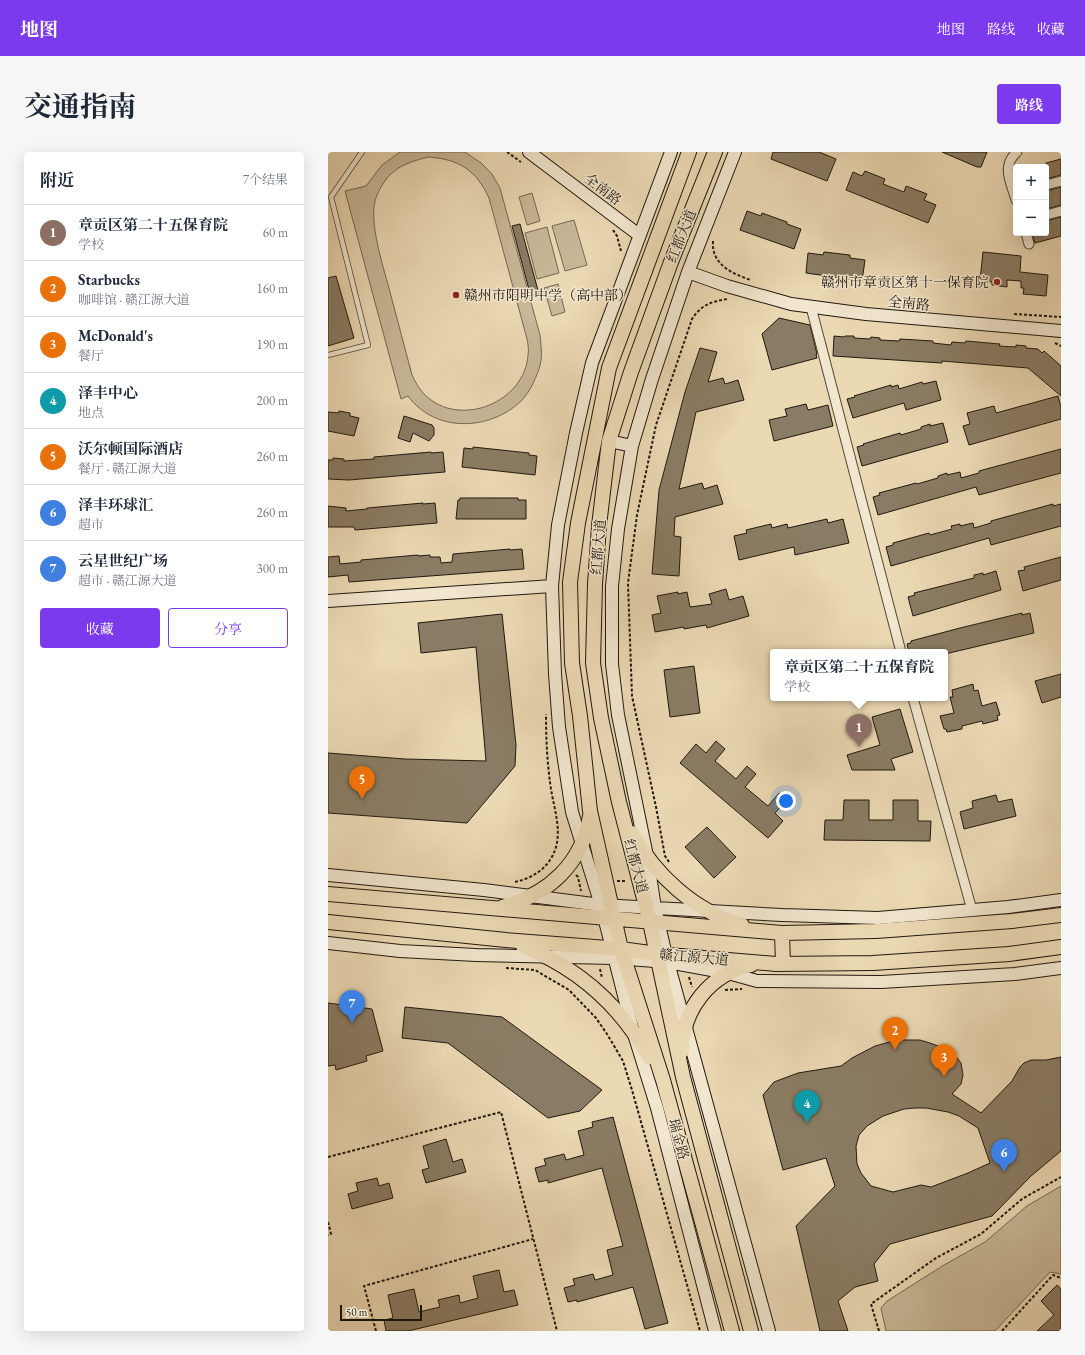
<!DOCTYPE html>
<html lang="zh">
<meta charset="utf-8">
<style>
body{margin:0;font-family:"EB Garamond","Noto Serif SC",serif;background:#f6f6f7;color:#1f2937}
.controls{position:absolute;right:12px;top:12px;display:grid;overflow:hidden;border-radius:4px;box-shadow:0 4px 16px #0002}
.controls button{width:36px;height:36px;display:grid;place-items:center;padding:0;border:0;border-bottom:1px solid #e0e1e3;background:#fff;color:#1f2937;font:20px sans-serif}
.scale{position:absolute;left:12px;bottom:10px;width:82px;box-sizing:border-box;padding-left:4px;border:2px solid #20180d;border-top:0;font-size:11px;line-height:14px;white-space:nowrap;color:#20180d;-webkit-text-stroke:3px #f2e6ce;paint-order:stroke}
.you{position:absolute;left:458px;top:649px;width:14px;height:14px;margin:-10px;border:3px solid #fff;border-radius:50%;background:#1a73e8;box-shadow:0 0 0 6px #1a73e833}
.badge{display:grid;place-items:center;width:26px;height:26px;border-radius:50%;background:#7c3aed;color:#fff;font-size:13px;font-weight:700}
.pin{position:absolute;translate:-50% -33px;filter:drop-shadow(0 1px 2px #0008)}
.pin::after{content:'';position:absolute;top:21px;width:14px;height:12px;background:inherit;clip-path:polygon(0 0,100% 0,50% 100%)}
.popup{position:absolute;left:442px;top:497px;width:178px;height:52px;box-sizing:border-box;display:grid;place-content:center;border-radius:4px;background:#fff;filter:drop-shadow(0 1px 3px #0005);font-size:13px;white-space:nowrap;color:#747a83}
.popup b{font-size:15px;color:#1f2937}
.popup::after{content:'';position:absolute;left:50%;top:100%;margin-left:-8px;border:8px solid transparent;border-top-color:#fff}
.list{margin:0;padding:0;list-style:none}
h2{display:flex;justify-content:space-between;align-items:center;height:52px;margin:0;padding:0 16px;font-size:17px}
h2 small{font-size:13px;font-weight:400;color:#747a83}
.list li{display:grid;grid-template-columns:26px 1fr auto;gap:12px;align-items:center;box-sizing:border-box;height:56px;padding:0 16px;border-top:1px solid #e0e1e3}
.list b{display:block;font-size:15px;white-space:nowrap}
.list p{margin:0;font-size:13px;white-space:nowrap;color:#747a83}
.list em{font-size:13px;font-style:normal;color:#747a83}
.actions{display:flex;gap:8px;padding:12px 16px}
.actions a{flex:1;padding:9px 0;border:1px solid #7c3aed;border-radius:4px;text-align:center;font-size:14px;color:#7c3aed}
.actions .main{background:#7c3aed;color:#fff}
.map{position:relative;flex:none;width:733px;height:1179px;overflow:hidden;border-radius:4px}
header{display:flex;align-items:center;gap:24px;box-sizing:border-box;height:56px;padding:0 20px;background:#7c3aed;color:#fff}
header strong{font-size:19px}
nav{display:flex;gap:22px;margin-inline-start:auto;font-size:14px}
.intro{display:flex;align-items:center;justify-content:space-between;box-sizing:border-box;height:96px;padding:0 24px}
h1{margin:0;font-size:28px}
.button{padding:10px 18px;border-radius:4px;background:#7c3aed;color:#fff;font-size:14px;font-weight:700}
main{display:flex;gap:24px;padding:0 24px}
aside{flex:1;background:#fff;border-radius:4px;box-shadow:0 4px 16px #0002}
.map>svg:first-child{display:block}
.green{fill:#c8b898;stroke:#746852;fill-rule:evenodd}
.building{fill:#8a7c64;stroke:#20180d;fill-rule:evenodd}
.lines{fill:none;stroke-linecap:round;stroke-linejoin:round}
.lane-casing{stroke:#534837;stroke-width:6}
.street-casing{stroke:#534837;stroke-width:11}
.secondary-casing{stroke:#20180d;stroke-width:14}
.primary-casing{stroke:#20180d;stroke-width:16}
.path{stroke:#20180d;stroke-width:2;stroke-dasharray:3 2;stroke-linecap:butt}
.lane{stroke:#f2e6ce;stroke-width:4.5}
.street{stroke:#f2e6ce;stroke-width:9}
.secondary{stroke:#f2e6ce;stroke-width:12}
.primary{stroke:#ebd9b4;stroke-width:14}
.poi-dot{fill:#8f2418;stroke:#f2e6ce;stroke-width:1.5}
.labels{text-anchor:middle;stroke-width:3;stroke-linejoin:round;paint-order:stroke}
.street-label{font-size:14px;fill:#20180d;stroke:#f2e6ce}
.poi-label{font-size:14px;fill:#20180d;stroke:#f2e6ce;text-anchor:end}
</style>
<header>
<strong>地图</strong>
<nav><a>地图</a><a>路线</a><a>收藏</a></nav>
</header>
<div class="intro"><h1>交通指南</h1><a class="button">路线</a></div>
<main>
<aside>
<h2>附近<small>7个结果</small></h2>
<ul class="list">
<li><span class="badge" style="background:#8d6e63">1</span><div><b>章贡区第二十五保育院</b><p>学校</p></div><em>60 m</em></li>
<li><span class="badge" style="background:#e8710a">2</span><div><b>Starbucks</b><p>咖啡馆 · 赣江源大道</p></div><em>160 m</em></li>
<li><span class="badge" style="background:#e8710a">3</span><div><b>McDonald's</b><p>餐厅</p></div><em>190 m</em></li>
<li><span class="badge" style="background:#0f9aa8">4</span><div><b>泽丰中心</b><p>地点</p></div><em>200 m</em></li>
<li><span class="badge" style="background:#e8710a">5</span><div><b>沃尔顿国际酒店</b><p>餐厅 · 赣江源大道</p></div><em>260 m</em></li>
<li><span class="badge" style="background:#3f7fe0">6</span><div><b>泽丰环球汇</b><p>超市</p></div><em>260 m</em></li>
<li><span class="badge" style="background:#3f7fe0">7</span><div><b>云星世纪广场</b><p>超市 · 赣江源大道</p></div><em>300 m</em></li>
</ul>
<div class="actions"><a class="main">收藏</a><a>分享</a></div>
</aside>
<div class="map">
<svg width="733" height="1179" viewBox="0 0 733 1179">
<rect width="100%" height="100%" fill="#ebd9b4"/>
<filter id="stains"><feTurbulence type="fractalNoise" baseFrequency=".005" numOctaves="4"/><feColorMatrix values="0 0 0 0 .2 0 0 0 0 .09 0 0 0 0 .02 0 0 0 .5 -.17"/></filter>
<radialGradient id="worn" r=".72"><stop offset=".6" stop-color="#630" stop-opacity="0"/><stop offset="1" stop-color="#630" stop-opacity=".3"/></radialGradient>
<path class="green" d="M72,0H137L153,11L164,22L172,36L212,183C213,194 215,206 211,217C207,228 202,240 193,249C162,279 107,281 80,244L73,247L17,39L38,34L54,13ZM100,5C131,7 148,18 161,46L199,187C200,192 201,198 200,203C197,250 132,277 97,243C91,237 88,231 84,223C77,197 70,170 63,144C57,119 38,66 49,43C61,17 74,12 100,5Z
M204,41L212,69L199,73L191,45Z
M246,68L259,113L237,119L224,74Z
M219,75L231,121L209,127L197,81Z
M230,132L237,160L224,164L216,136Z
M733,1034V1122L722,1120L667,1179H558L553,1156L559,1149L616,1113L657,1090L699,1054Z"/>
<path class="building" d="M445,0H491L508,7L499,29L443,7Z
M614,0H659L653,15H649Z
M733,7V23L718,27V11Z
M537,19L557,27L555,32L576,40L578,34L599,42L596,48L608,53L600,71L518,38L525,20L534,24Z
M733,35V53L718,57V39Z
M419,59L433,64L434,61L459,70V72L473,77L466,97L412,78Z
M733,65V84L707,91L704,81H718V69Z
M192,72L211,142L203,145L184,74Z
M496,100L522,103V106L537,108L534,129L478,121L480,101L495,103Z
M655,100L693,104L692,120L720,123L718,144L695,142L696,136H693V129L679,128V135L664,133V130L652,128Z
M8,124L26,186L0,194V126Z
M451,166L482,173L489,202H488L489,206L444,218L434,182Z
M506,184L516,185L517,184H526V186L542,187L543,185L552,186V188L571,189L572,187L605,189V191L623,193L624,190L637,191L638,189L672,192L671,194L688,195V193L698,194V196L710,197L714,201L716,199L733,214V244L700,216L614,209V211L505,204Z
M372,196L389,200L380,230L395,226L397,232L410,228L416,248L368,260L351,337L374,331L376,337L389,333L395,352L347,365L346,384L353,385L351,424L324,422L331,338L357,240Z
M608,229L613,248L578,258L576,251L525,266L519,247L527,245L526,244L563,233V235L570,233L571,237L594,230L595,232Z
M730,244L733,255V267L641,293L635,274L642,272L639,261L666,254L668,261Z
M478,252L480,258L500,253L505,274L446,289L441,268L459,264L457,257Z
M11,259L22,261V264L31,266L26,284L0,279V260L11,261Z
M76,264L104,273L106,276V283L101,289L85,281L82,290L70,286Z
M615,271L620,290L534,314L529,295L536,293L535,292L572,281L573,283L593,277V275L602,272V274Z
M145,295L201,301V303L209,304L207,323L134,315L136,296L145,297Z
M733,297V321L651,343L648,335L550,363L545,345L552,343L551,341L588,331L589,332L610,326V324L619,321V323L632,320L633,326L651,321V319Z
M103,300V301L115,300L117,320L21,328L0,327V308H5V306L16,307V309L46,307V305Z
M132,346H190V348H198V367H128L130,348H132Z
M95,351V352L107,351L109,371L27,378L26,375H0V354L18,356V359L39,357V356Z
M725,352V354L733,352V374L663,393L661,386L563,414L558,395L565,393V391L601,381L602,383L624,377L623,374L632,372V374L645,371L646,376L663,371V369Z
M499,367L500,371L515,367L521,391L467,403L466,395L411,408L406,384L419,381L418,378L443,372L444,376L459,372L460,376Z
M182,397V398L194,397L196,417L21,430L20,423L0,425V405L11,404L12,412L33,410V408L90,403V404L102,403V405H112L113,411L124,410L125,402Z
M733,405V428L695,439L690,419L697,418L696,415Z
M668,419L673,438L585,464L580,445L587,443L586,441L646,426V423L655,421V423Z
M398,437L401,448L415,444L421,464L379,476L378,473L356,477V475L327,480L324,463L333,461L329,444L350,440V442L359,440L362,455L384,452L381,442Z
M694,461V463L702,461L706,481L617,502V500H581L579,492L583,491V489L632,476Z
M174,462L188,593L187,614L139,671L0,661V601L77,607L158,609L148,495L93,501L90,471Z
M366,514L372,561L342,565L336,518Z
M733,522V545L714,551L707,529Z
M645,532L646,539L650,538L654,554L668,550L672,563L669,564L670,568L655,572L654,569L634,574V577L619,580L618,577H616L612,564L626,561L622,545H625L624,538Z
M572,557L585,600L563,607L567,618H524L519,603L552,593L544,565Z
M388,589L397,597L387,609L408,627L419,614L428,622L417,635L440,654L451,641L459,648L447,661L455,669L440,686L352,611L368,592L378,601Z
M668,643L670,650L684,647L688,664L636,677L632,660L645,656L644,649Z
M516,648H541V668H565V648H590V669H603L602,689L496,688L497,668H515Z
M379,675L408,705L386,726L357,695Z
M0,851L44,857L55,899L38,904L39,909L8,918L7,913L0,914Z
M77,855L174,865L274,938L252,959L220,966L120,891L74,886Z
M569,888H592L602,891L621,898L626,902L633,911L635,923L633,932L624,942L653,961L684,929L692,915L696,911L703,908H718L733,905V999L703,1024L664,1064L562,1092L546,1112L550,1129L527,1135L510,1149L520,1179H492L468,1074L507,1034L498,1006L455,1018L435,943L446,930L470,921L513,914L524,906L547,894ZM587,956H598L620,960L631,964L650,976L662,1011L640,1021L603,1035L593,1033L565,1040L543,1034L533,1021L529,1012L528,994L531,983L539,974L555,964L576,957Z
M285,965L340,1171L317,1177L305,1135L249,1150V1148L240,1150L236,1136L247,1133L245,1127L265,1122L267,1128L285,1123L279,1098L295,1094L274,1016L220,1031V1028L211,1030L207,1016L218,1013L216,1007L236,1002L238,1008L256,1003L250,979L265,975L264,970Z
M118,987L125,1010L134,1007L138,1020L98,1031L94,1018L101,1016L95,994Z
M49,1026L51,1034L61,1031L65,1046L24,1057L20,1042L30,1039L28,1031Z
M171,1118L176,1140L186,1138L190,1153L80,1179H58L56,1168L65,1166L60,1143L86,1137L91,1160L112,1155L110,1148L131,1143L132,1151L150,1146L145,1124Z
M729,1133L733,1137V1179H709L726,1163L713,1149Z"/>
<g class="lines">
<defs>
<path id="lane" d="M0,203L40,193L3,45L34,0"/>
<path id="street" d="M718,33L733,29
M688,48C683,30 673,14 689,0
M718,63L733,59
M698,81L701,92
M483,155L573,500
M585,546L644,758"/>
<path id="secondary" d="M201,0L311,83
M343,0L264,211L248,281L230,373L224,434L227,522L231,575L244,660L273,753L305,879L329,956L387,1179
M407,0L360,120L324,227L304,294L290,377L284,434V512L290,563L319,704L327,756L338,803L441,1179
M360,120L399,134L463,152L538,162L733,179
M281,289L304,294
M0,449L224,434
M0,723L156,738L273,753L454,763L550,766L680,755L733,748
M0,791L72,799L148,803L287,806L340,810L400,821L429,829L553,830L687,822L733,816"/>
<path id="primary" d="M361,0L281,216L250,371L242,430L244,511L252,564L262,659L293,797L335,928L404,1179
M387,0L343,110L303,220L281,289L271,374L267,432L265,511L273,566L291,650L322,770L355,925L423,1179
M304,681C327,723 366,759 414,773
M0,742L454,781L548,779L684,769L733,763
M174,755C220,743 254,712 262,664
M0,770L178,788L293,797L329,802L448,812L545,811L681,802L733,795
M454,781L455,812
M195,794C250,816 292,853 321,905
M354,899C354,857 382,822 423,813"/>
</defs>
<use href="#lane" class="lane-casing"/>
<use href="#street" class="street-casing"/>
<use href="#secondary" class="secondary-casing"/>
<use href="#primary" class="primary-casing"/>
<path class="path" d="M179,0L193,10
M285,78L289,84L293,99
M385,89C383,112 404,122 423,128
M686,162L733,165
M727,191L733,194
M341,710L337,704L328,655L304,544L300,431L309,363L328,273L364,167C373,153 384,149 400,147
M248,723L250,725L253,739
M289,729H299
M187,730C201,727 214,720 222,708C238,684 225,657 222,630C219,608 218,585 218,562
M178,816L207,818L241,838L268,866L279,882L295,909L304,938L372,1179
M272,817L274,826
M361,825L364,835
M397,838L414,837
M0,1005L173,960L229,1179
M0,1070L3,1082L0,1083
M48,1179L36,1134L205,1087
M551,1179L543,1152L608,1106L653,1082L694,1047L733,1025
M674,1179L725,1123L733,1126"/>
<use href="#lane" class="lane"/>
<use href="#street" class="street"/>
<use href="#secondary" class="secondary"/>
<use href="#primary" class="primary"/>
</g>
<g class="poi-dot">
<circle cx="669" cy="130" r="4"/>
<circle cx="128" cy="143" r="4"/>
</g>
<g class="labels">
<g class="street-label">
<text transform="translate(275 37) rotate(37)" y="5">全南路</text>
<text transform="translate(353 84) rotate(-68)" y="5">红都大道</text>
<text transform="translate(581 151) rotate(6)" y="5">全南路</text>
<text transform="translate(270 395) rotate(-85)" y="5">红都大道</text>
<text transform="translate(308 714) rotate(75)" y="5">红都大道</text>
<text transform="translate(366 805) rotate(5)" y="5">赣江源大道</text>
<text transform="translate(351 987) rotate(75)" y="5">瑞金路</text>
</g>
<g class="poi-label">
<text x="661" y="135">赣州市章贡区第十一保育院</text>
<text x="136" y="148" text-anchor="start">赣州市阳明中学（高中部）</text>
</g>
</g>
<rect width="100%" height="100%" filter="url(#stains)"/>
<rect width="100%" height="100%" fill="url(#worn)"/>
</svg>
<div class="controls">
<button>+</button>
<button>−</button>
</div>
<div class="scale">50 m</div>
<div class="you"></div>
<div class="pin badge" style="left:531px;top:595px;background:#8d6e63">1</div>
<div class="popup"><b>章贡区第二十五保育院</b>学校</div>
<div class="pin badge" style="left:567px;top:898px;background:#e8710a">2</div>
<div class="pin badge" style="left:616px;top:925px;background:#e8710a">3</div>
<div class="pin badge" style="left:479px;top:971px;background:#0f9aa8">4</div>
<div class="pin badge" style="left:34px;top:647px;background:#e8710a">5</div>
<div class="pin badge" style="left:676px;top:1020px;background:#3f7fe0">6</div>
<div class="pin badge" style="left:24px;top:871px;background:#3f7fe0">7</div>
</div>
</main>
